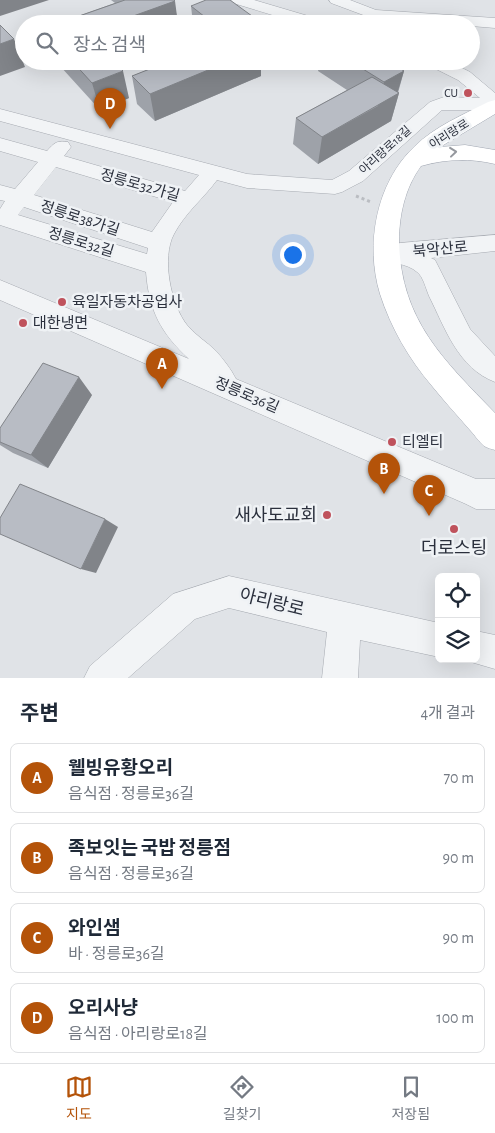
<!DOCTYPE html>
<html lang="ko">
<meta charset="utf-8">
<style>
body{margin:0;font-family:"Alegreya Sans","Noto Sans KR",sans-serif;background:#f6f6f7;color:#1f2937}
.controls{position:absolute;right:15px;bottom:15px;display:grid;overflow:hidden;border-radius:8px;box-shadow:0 5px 20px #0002}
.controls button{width:45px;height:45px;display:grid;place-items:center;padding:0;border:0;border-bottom:1px solid #e0e1e3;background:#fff;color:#1f2937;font:25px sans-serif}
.you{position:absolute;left:292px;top:254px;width:18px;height:18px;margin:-12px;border:4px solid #fff;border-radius:50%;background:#1a73e8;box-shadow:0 0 0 8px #1a73e833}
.badge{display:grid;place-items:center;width:32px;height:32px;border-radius:50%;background:#b45309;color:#fff;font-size:16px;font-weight:700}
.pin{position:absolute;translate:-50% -41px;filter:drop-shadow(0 1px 2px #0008)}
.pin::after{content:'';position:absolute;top:26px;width:18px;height:15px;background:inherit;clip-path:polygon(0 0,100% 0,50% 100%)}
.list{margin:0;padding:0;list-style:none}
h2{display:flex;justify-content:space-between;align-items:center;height:65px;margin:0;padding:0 20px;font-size:21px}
h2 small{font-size:16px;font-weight:400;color:#747a83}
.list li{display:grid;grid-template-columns:32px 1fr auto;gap:15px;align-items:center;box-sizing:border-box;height:70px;margin:0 10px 10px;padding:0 10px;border:1px solid #e0e1e3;border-radius:8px}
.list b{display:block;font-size:19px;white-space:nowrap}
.list p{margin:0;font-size:16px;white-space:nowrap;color:#747a83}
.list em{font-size:16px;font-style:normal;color:#747a83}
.icon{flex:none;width:28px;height:28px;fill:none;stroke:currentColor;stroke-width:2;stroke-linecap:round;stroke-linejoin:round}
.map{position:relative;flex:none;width:495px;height:678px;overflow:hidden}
.search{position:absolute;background:#fff;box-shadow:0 5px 20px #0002;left:15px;right:15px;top:15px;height:55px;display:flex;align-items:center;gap:12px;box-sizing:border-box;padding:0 18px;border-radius:28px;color:#747a83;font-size:19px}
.sheet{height:385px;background:#fff}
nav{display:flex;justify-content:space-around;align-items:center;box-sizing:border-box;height:70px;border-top:1px solid #e0e1e3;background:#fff;font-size:14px;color:#747a83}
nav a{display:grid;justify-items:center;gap:2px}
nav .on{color:#b45309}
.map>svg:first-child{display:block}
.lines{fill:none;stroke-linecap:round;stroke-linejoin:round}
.minor-casing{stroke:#a6aab1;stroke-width:1}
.major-casing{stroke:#a1a7b2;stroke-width:1}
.path{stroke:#babdc2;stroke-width:3;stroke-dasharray:3 3;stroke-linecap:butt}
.minor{fill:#f2f4f6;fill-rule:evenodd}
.major{fill:#fff;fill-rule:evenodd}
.wall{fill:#9ea2a9}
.shaded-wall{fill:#818489}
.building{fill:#b8bcc4;stroke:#818489}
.oneway{stroke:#95989e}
.poi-dot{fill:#bf525c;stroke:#eff2f5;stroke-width:2}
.labels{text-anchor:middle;stroke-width:5;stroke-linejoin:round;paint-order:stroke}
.far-poi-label{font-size:12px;fill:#2b303d;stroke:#eff2f5;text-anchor:end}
.far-street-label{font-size:12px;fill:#2b303d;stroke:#eff2f5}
.street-label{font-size:15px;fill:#2b303d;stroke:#eff2f5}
.poi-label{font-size:15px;fill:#2b303d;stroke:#eff2f5;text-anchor:start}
.near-poi-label{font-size:18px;fill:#2b303d;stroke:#eff2f5;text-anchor:end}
.near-street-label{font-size:18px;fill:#2b303d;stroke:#eff2f5}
</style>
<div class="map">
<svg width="495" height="678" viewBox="0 0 495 678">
<rect width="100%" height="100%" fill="#e0e3e7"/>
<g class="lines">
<defs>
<path id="minor" d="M231,0H254L325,21L327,24H302L233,3Z
M329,0H350L376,10L495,18V28L471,26V24H443L374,19L331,3Z
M426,61H448L470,72L495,93V110H442L363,181L342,192L335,194L247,188L217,180C203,199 185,213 174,234C161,258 171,305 187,325C195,335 207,342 216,351C223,359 231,369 236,379L476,479H495V509H476L466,504L0,300V280L189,359C161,333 149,311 146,272L0,225V209L5,201L0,200V185L15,189L38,162L0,151V138L47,151C54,143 57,140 68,142L71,147L64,156L185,191L199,175L0,121V109L247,174L332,180L349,171L430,102L444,97L480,98L458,80L428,65ZM56,167L173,202L152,232L34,195ZM24,207L148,248L147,254L18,215Z
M495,235V251L431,258L435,260L470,329L495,356V382C458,368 445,328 429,296C426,289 423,276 417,272C407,263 390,263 377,259L374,253L377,247C385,244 392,246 400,243Z
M229,576L439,623V657L360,640L358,678H322L327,632L229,608L195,619L128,678H84L90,666L173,594Z
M476,631L495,635V669L464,660L476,659Z"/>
<path id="major" d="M495,100V114L440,147L465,145L495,150V164C470,158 446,159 421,166C405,188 399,215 399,242C401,321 444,360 495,413V450C492,449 487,448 484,446C479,442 474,434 469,429C457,415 444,401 432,386C409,359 391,328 380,294C365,245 376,183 414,147C435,126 463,115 488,102Z"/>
</defs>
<use href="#minor" class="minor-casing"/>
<use href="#major" class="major-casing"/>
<path class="path" d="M356,196L371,202"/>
<use href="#minor" class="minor"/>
<use href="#major" class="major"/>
</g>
<path class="wall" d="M111,0H174L178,24H59V23L115,3Z
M191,6L263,24H193Z
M58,61H72L129,98L100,110L60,66Z
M170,61H261V76L155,121L137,104L132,76Z
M320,61H388L404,71L398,93H399L391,121L318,164L293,144L296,118L347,90L318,71Z
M92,395L48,468L13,453L0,445V428Z"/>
<path class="shaded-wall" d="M0,0H49L0,16Z
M175,1L178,24H111Z
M14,39L25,67L0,76V44Z
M230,61H261V76L155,121L150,94Z
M123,71L129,98L100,110L92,83Z
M404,71L397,94L399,93L391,121L318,164L322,137L378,106L384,82Z
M79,377L92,395L48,468L31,455Z
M105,519L118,527L96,573L81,569Z"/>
<path class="building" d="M125,0H174L175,1L111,24H60L59,23Z
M206,0H230L263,24H214L191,6Z
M0,25L14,39L0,44Z
M72,61H113L123,71L92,83Z
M170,61H230L150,94L132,76Z
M350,61H388L404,71L384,82Z
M372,77L399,93L322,137L296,118Z
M43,363L79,377L31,455L0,442V428Z
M20,484L105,519L81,569L0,534V518Z"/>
<defs><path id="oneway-chevron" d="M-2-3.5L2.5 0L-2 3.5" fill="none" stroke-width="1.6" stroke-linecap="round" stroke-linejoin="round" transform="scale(1.25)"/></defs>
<use class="oneway" href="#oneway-chevron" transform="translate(453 152) rotate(-6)"/>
<g class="poi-dot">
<circle cx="468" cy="93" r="5"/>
<circle cx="62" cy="302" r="5"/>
<circle cx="23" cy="323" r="5"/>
<circle cx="392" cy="442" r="5"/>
<circle cx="327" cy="515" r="5"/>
<circle cx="454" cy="529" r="5"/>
</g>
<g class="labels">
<g class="far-poi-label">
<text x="458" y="97">CU</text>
</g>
<g class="far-street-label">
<text transform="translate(449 134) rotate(-32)" y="4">아리랑로</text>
<text transform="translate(385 150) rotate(-42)" y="4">아리랑로18길</text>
</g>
<g class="street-label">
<text transform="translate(140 185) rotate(16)" y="5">정릉로32가길</text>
<text transform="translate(80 218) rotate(18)" y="5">정릉로38가길</text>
<text transform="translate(81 242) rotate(17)" y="5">정릉로32길</text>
<text transform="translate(440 249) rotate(-5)" y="5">북악산로</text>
<text transform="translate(247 395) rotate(23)" y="5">정릉로36길</text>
</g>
<g class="poi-label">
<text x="72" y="307">육일자동차공업사</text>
<text x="33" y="328">대한냉면</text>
<text x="402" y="447">티엘티</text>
</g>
<g class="near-poi-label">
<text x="317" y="521">새사도교회</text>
<text x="454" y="554" text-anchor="middle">더로스팅</text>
</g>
<g class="near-street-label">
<text transform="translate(272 602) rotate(14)" y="6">아리랑로</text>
</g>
</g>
</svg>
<div class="controls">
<button><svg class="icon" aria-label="locate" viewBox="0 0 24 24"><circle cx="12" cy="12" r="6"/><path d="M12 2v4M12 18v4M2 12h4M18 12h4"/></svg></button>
<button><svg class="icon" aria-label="layers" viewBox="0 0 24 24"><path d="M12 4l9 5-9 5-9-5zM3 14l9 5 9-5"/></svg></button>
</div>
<div class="you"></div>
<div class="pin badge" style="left:162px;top:389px">A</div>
<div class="pin badge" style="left:384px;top:494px">B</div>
<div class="pin badge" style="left:429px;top:516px">C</div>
<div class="pin badge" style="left:110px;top:129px">D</div>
<div class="search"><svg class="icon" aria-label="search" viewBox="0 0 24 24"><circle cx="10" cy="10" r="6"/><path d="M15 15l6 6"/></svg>장소 검색</div>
</div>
<section class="sheet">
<h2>주변<small>4개 결과</small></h2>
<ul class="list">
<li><span class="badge">A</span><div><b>웰빙유황오리</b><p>음식점 · 정릉로36길</p></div><em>70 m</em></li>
<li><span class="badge">B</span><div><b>족보잇는 국밥 정릉점</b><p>음식점 · 정릉로36길</p></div><em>90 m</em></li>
<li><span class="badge">C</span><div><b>와인샘</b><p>바 · 정릉로36길</p></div><em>90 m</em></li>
<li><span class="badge">D</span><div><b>오리사냥</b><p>음식점 · 아리랑로18길</p></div><em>100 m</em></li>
</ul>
</section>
<nav>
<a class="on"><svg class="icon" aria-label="map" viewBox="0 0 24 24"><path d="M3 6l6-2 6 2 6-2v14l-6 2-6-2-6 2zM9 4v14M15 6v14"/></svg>지도</a>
<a><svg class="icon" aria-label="directions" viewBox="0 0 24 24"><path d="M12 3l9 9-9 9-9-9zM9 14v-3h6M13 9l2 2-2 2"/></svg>길찾기</a>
<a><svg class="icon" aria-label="saved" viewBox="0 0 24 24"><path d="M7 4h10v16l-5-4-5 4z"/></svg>저장됨</a>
</nav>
